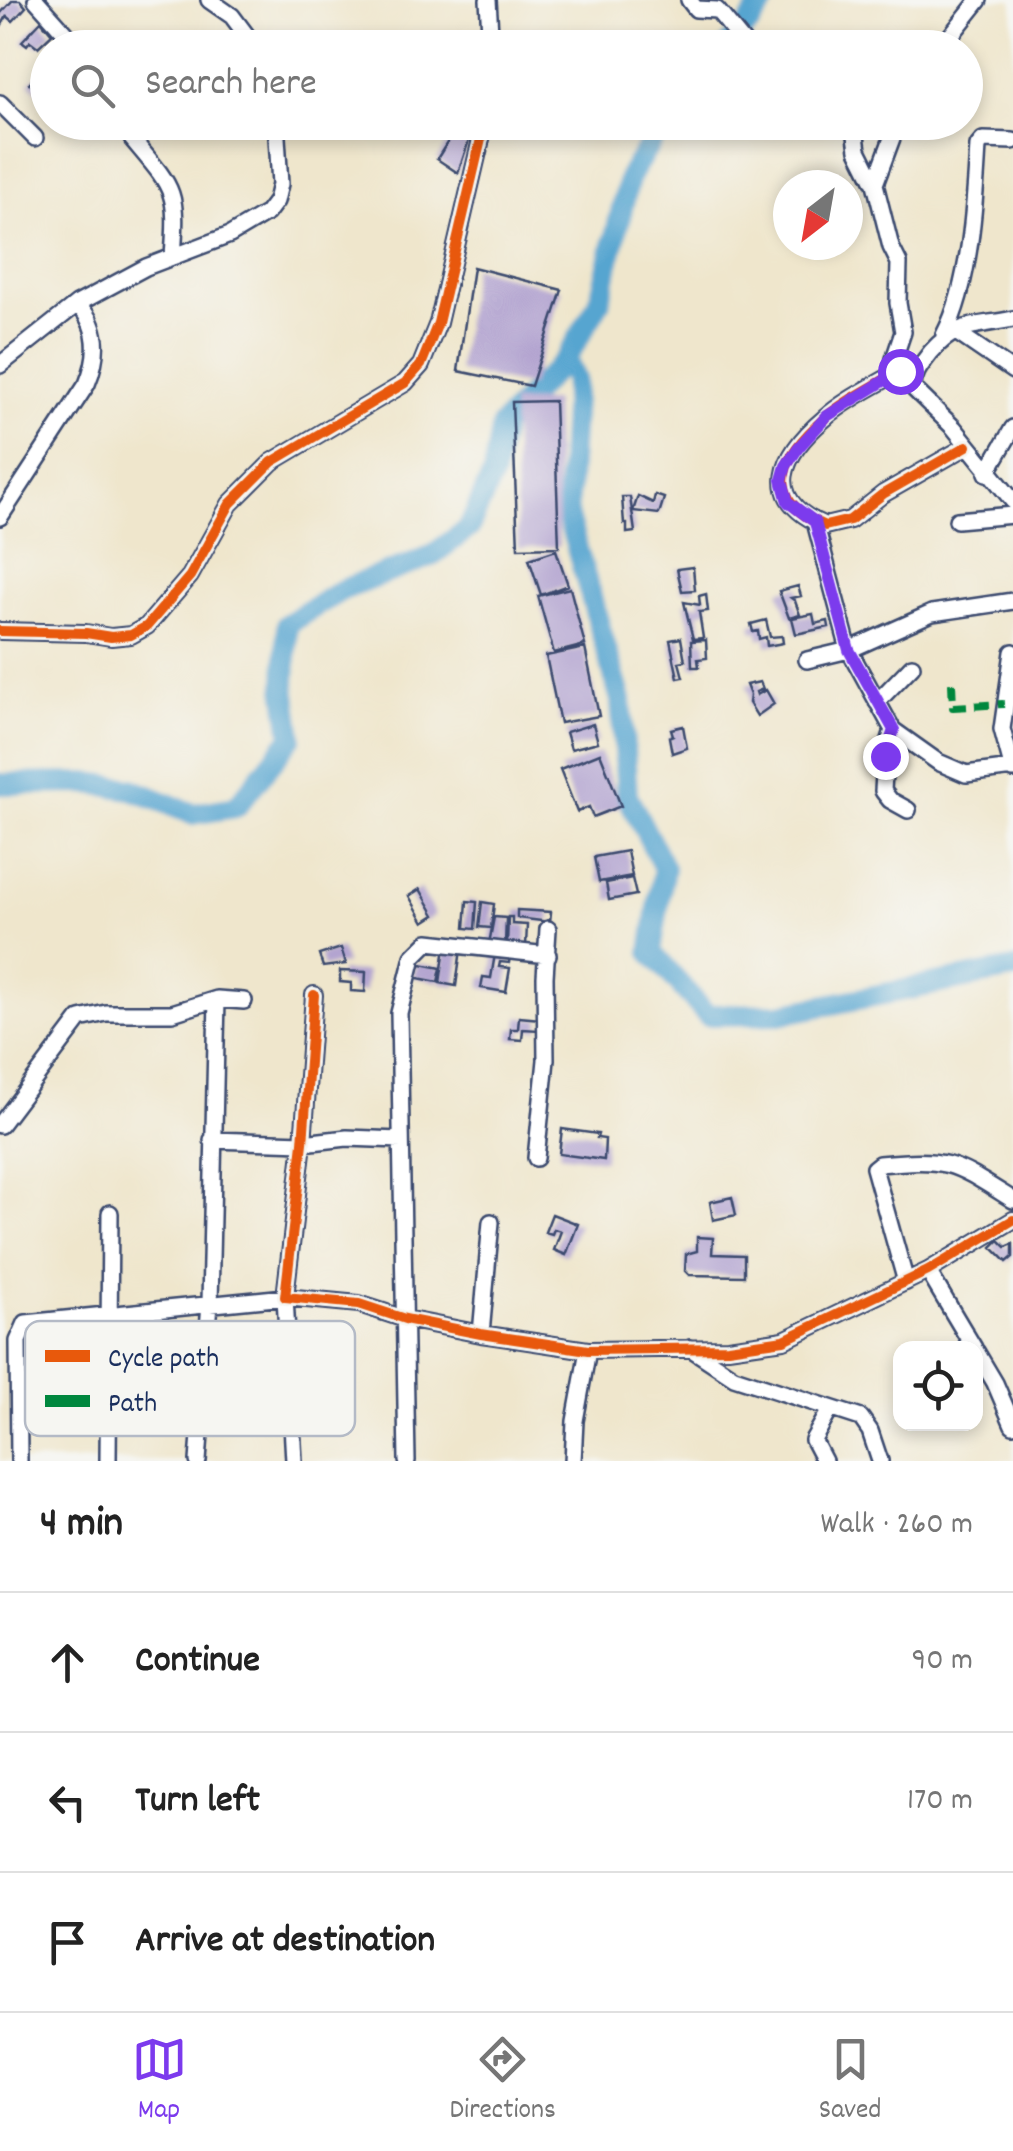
<!DOCTYPE html>
<meta charset="utf-8">
<style>
body{margin:0;font-family:Dekko,sans-serif;background:#f6f6f6;color:#222}
.controls{position:absolute;right:30px;bottom:30px;display:grid;overflow:hidden;border-radius:20px;box-shadow:0 5px 15px #0003}
.controls button{width:90px;height:90px;display:grid;place-items:center;padding:0;border:0;border-bottom:2px solid #e0e0e0;background:#fff;color:#222;font:50px sans-serif}
.compass{position:absolute;left:773px;top:170px;width:90px;height:90px;border-radius:50%;background:#fff;box-shadow:0 5px 15px #0003;rotate:211deg}
.stop{position:absolute;width:30px;height:30px;margin:-22px;border:8px solid #7c3aed;border-radius:50%;background:#fff}
.stop.end{background:#7c3aed;border-color:#fff;box-shadow:0 2px 10px #0008}
.list{margin:0;padding:0;list-style:none}
h2{display:flex;justify-content:space-between;align-items:center;height:130px;margin:0;padding:0 40px;font-size:42px}
h2 small{font-size:32px;font-weight:400;color:#767676}
.list li{display:grid;grid-template-columns:65px 1fr auto;gap:30px;align-items:center;box-sizing:border-box;height:140px;padding:0 40px;border-top:2px solid #e0e0e0}
.list b{display:block;font-size:38px;white-space:nowrap}
.list em{font-size:32px;font-style:normal;color:#767676}
.icon{flex:none;width:55px;height:55px;fill:none;stroke:currentColor;stroke-width:2;stroke-linecap:round;stroke-linejoin:round}
.map{position:relative;flex:none;width:1013px;height:1461px;overflow:hidden}
.search{position:absolute;background:#fff;box-shadow:0 5px 15px #0003;left:30px;right:30px;top:30px;height:110px;display:flex;align-items:center;gap:25px;box-sizing:border-box;padding:0 35px;border-radius:55px;color:#767676;font-size:38px}
.sheet{height:550px;background:#fff}
nav{display:flex;justify-content:space-around;align-items:center;box-sizing:border-box;height:140px;border-top:2px solid #e0e0e0;background:#fff;font-size:28px;color:#767676}
nav a{display:grid;justify-items:center;gap:5px}
nav .on{color:#7c3aed}
.map>svg:first-child{display:block}
.lines{fill:none;stroke-linecap:round;stroke-linejoin:round}
.river{stroke:#56a5d0;stroke-width:22}
.building{fill:#b3a4d0}
.minor-casing{stroke:#3b4a6e;stroke-width:20}
.minor{stroke:#fff;stroke-width:15}
.quiet{stroke:#00873e;stroke-width:8;stroke-dasharray:15 8;stroke-linecap:butt}
.cycleway-casing{stroke:#f6f6f2;stroke-width:16}
.cycleway{stroke:#e8590c;stroke-width:10}
.route{stroke:#7c3aed;stroke-width:12}
.key{fill:#f6f6f2;stroke:#b4bac6;stroke-width:2.5}
.key-label{font-size:28px;fill:#1b2f5e}
</style>
<div class="map">
<svg width="1013" height="1461" viewBox="0 0 1013 1461">
<rect width="100%" height="100%" fill="#f6f6f2"/>
<filter id="ink" filterUnits="userSpaceOnUse"><feTurbulence type="fractalNoise" baseFrequency=".01" numOctaves="2"/><feDisplacementMap in="SourceGraphic" scale="20" xChannelSelector="R" yChannelSelector="G"/><feConvolveMatrix kernelMatrix="1 2 1 2 8 2 1 2 1" color-interpolation-filters="sRGB"/></filter>
<filter id="wash" filterUnits="userSpaceOnUse"><feTurbulence type="fractalNoise" baseFrequency=".0048" numOctaves="4" result="noise"/><feDisplacementMap in="SourceGraphic" scale="40" xChannelSelector="R" yChannelSelector="G"/><feGaussianBlur stdDeviation="2.25" result="paint"/><feColorMatrix in="noise" values="0 0 0 0 0 0 0 0 0 0 0 0 0 0 0 0 0 1.4 0 .05"/><feComposite in="paint" operator="in"/></filter>
<g filter="url(#wash)">
<rect width="100%" height="100%" fill="#efe6cc"/>
<g class="lines">
<path class="river" d="M726,48L748,25L766,0
M566,359L575,379L567,514L621,700L627,795L664,868L651,952L707,1015L780,1014L1013,969
M0,784L89,783L132,789L193,814L236,807L292,737L285,687L287,624L342,590L431,556L469,528L493,474L502,425L566,359L599,303L630,175L664,122"/>
</g>
<g id="blocks">
<path class="building" d="M13,0H20L26,7L13,21L7,16L0,28V14Z
M41,21L52,34L38,47L30,41L27,45L22,41Z
M48,67V90L42,96L29,83Z
M460,122H475L458,173L437,159Z
M473,267L562,290L531,386L458,371Z
M554,401L559,547L518,548L512,402Z
M655,495L664,498L659,514L633,511L638,496L653,503Z
M622,497H630L635,532L627,533V524H624Z
M556,550L568,585L541,595L529,559Z
M693,567L695,590L682,591L677,569Z
M798,586L801,596L791,598L795,601L800,615L789,618L779,591Z
M570,588L585,645L554,653L538,596Z
M706,594L708,611L699,612L703,638L693,639L684,602L700,605L699,596Z
M813,614L815,624L828,621L829,627L796,634L792,618Z
M766,620L770,637L782,636L783,643L767,646L766,637L759,639L758,631L753,632L751,624Z
M681,638L685,661L679,662L683,677L678,678L670,640Z
M706,640L707,658L698,659L699,667H692L691,641Z
M585,648L599,716L560,723L546,656Z
M760,682L763,689L756,692L757,695L766,690L774,704L757,716L749,703L750,695L746,685Z
M593,724L598,742L571,749L566,732Z
M683,726L687,748L672,753L669,737L673,735L671,729Z
M600,753L621,806L593,817L589,807L577,812L560,769Z
M627,851L632,876L599,882L594,857Z
M632,878L636,895L609,900L606,883Z
M420,889L435,915L424,922L409,896Z
M467,901L477,902L475,929L465,928Z
M482,902L494,904L491,928L479,927Z
M517,910L551,912L550,922L517,918Z
M494,917L506,918L505,944H489Z
M508,917H512V924L527,925L526,946L507,945Z
M445,947L461,949L456,986L440,983Z
M341,948L346,964L323,967L319,955Z
M495,954L510,957L509,963L500,962L499,967L510,968L506,992L481,988L483,977L491,978Z
M416,963L441,968L438,982L413,977Z
M340,971L366,972L365,992L351,991V983L340,982Z
M519,1017L540,1019L539,1030L523,1029L522,1040L510,1039L511,1029H518Z
M562,1129L598,1134L597,1138L605,1139L604,1160L559,1154Z
M732,1197L736,1215L713,1220L710,1202Z
M552,1214L578,1224L566,1255L554,1250L561,1231L554,1229L552,1234L545,1232Z
M697,1237L713,1238L712,1254L744,1255V1276L689,1275L685,1271L686,1254L697,1251Z
M999,1240L1006,1247L1013,1244V1257L1007,1262L992,1247Z"/>
</g>
</g>
<g filter="url(#ink)">
<use href="#blocks" fill-opacity="0" stroke="#3b4a6e" stroke-width="2.5"/>
<g class="lines">
<defs>
<path id="minor" d="M36,0L79,48
M209,0L232,16L256,48
M488,0L491,48
M689,0L696,9L717,10L748,48
M941,48L979,0
M0,103L35,138
M854,122L858,150L875,184L891,247L899,263L898,303L903,332L894,359L899,371
M132,139C174,189 178,190 173,256
M875,184L898,122
M1013,319C976,327 958,321 931,352C922,364 913,373 913,388L954,428L1013,501
M956,332L1013,371
M944,335C970,286 975,202 978,146L983,140L1013,141
M0,365L77,304L146,267L230,235L267,213L276,201L280,184L276,122
M913,376L899,371C875,386 846,399 825,418C781,455 761,499 825,526L850,520L883,494L967,446
M987,473L1013,428
M0,517L87,384C99,355 100,326 77,304
M957,520L1013,515
M815,522L849,650L893,730L938,762L966,774L1013,768
M0,631L86,633L111,637L131,635L147,626L190,576L230,504L272,462L405,383L421,365L438,323L485,122
M1013,652L1002,729L1013,770
M807,660L849,650L932,613L1013,601
M877,702L912,666
M893,730L885,756L883,791L890,800L908,810
M314,995L303,1143L285,1297L359,1304L405,1319L481,1334L588,1350L728,1348L784,1340L928,1271L1013,1220
M0,1125L80,1019L106,1013H172L217,999
M212,1140L303,1143L347,1138L401,1140
M536,1158L546,1060L545,977L548,929
M928,1271L974,1348
M906,1282L874,1168L879,1164C950,1157 954,1163 1013,1200
M481,1334L491,1222
M690,1348L734,1377L861,1418L870,1431L880,1461
M976,1351L995,1383L1013,1425
M19,1461L18,1341L26,1323L285,1297L294,1461
M108,1461L110,1213
M198,1461L210,1303L217,999L244,1001
M407,1461L399,1013L413,957L428,942L548,955
M573,1461L575,1421L588,1350
M824,1461L813,1440L830,1410"/>
</defs>
<use href="#minor" class="minor-casing"/>
<use href="#minor" class="minor"/>
<path class="quiet" d="M952,683L953,707L1004,704"/>
<defs>
<path id="cycleway" d="M913,376L899,371C875,386 846,399 825,418C781,455 761,499 825,526L850,520L883,494L967,446
M0,631L86,633L111,637L131,635L147,626L190,576L230,504L272,462L405,383L421,365L438,323L485,122
M314,995L303,1143L285,1297L359,1304L405,1319L481,1334L588,1350L728,1348L784,1340L928,1271L1013,1220"/>
</defs>
<use href="#cycleway" class="cycleway-casing"/>
<use href="#cycleway" class="cycleway"/>
</g>
</g>
<g class="lines" filter="url(#ink)">
<path class="route" d="M885,756L894,730L849,650L815,522L788,502L782,480L786,466L798,448L827,416L900,371"/>
</g>
<rect x="25" y="1321" width="330" height="115" rx="15" class="key"/>
<rect x="45" y="1350" width="45" height="12" fill="#e8590c"/>
<rect x="45" y="1395" width="45" height="12" fill="#00873e"/>
<g class="key-label">
<text x="108" y="1366">Cycle path</text>
<text x="108" y="1411">Path</text>
</g>
</svg>
<div class="controls">
<button><svg class="icon" aria-label="locate" viewBox="0 0 24 24"><circle cx="12" cy="12" r="6"/><path d="M12 2v4M12 18v4M2 12h4M18 12h4"/></svg></button>
</div>
<svg class="compass" viewBox="-18 -18 36 36"><path d="M0-13l5 13h-10z" fill="#e53935"/><path d="M0 13l5-13h-10z" fill="#767676"/></svg>
<div class="stop" style="left:900px;top:371px"></div>
<div class="stop end" style="left:885px;top:756px"></div>
<div class="search"><svg class="icon" aria-label="search" viewBox="0 0 24 24"><circle cx="10" cy="10" r="6"/><path d="M15 15l6 6"/></svg>Search here</div>
</div>
<section class="sheet">
<h2>4 min<small>Walk · 260 m</small></h2>
<ul class="list">
<li><svg class="icon" aria-label="ahead" viewBox="0 0 24 24"><path d="M12 20V5M6 11l6-6 6 6"/></svg><div><b>Continue</b></div><em>90 m</em></li>
<li><svg class="icon" aria-label="left" viewBox="0 0 24 24"><path d="M17 20v-9H6M10 6l-5 5 5 5"/></svg><div><b>Turn left</b></div><em>170 m</em></li>
<li><svg class="icon" aria-label="arrive" viewBox="0 0 24 24"><path d="M6 21V4h12l-3 4 3 4H6"/></svg><div><b>Arrive at destination</b></div></li>
</ul>
</section>
<nav>
<a class="on"><svg class="icon" aria-label="map" viewBox="0 0 24 24"><path d="M3 6l6-2 6 2 6-2v14l-6 2-6-2-6 2zM9 4v14M15 6v14"/></svg>Map</a>
<a><svg class="icon" aria-label="directions" viewBox="0 0 24 24"><path d="M12 3l9 9-9 9-9-9zM9 14v-3h6M13 9l2 2-2 2"/></svg>Directions</a>
<a><svg class="icon" aria-label="saved" viewBox="0 0 24 24"><path d="M7 4h10v16l-5-4-5 4z"/></svg>Saved</a>
</nav>
